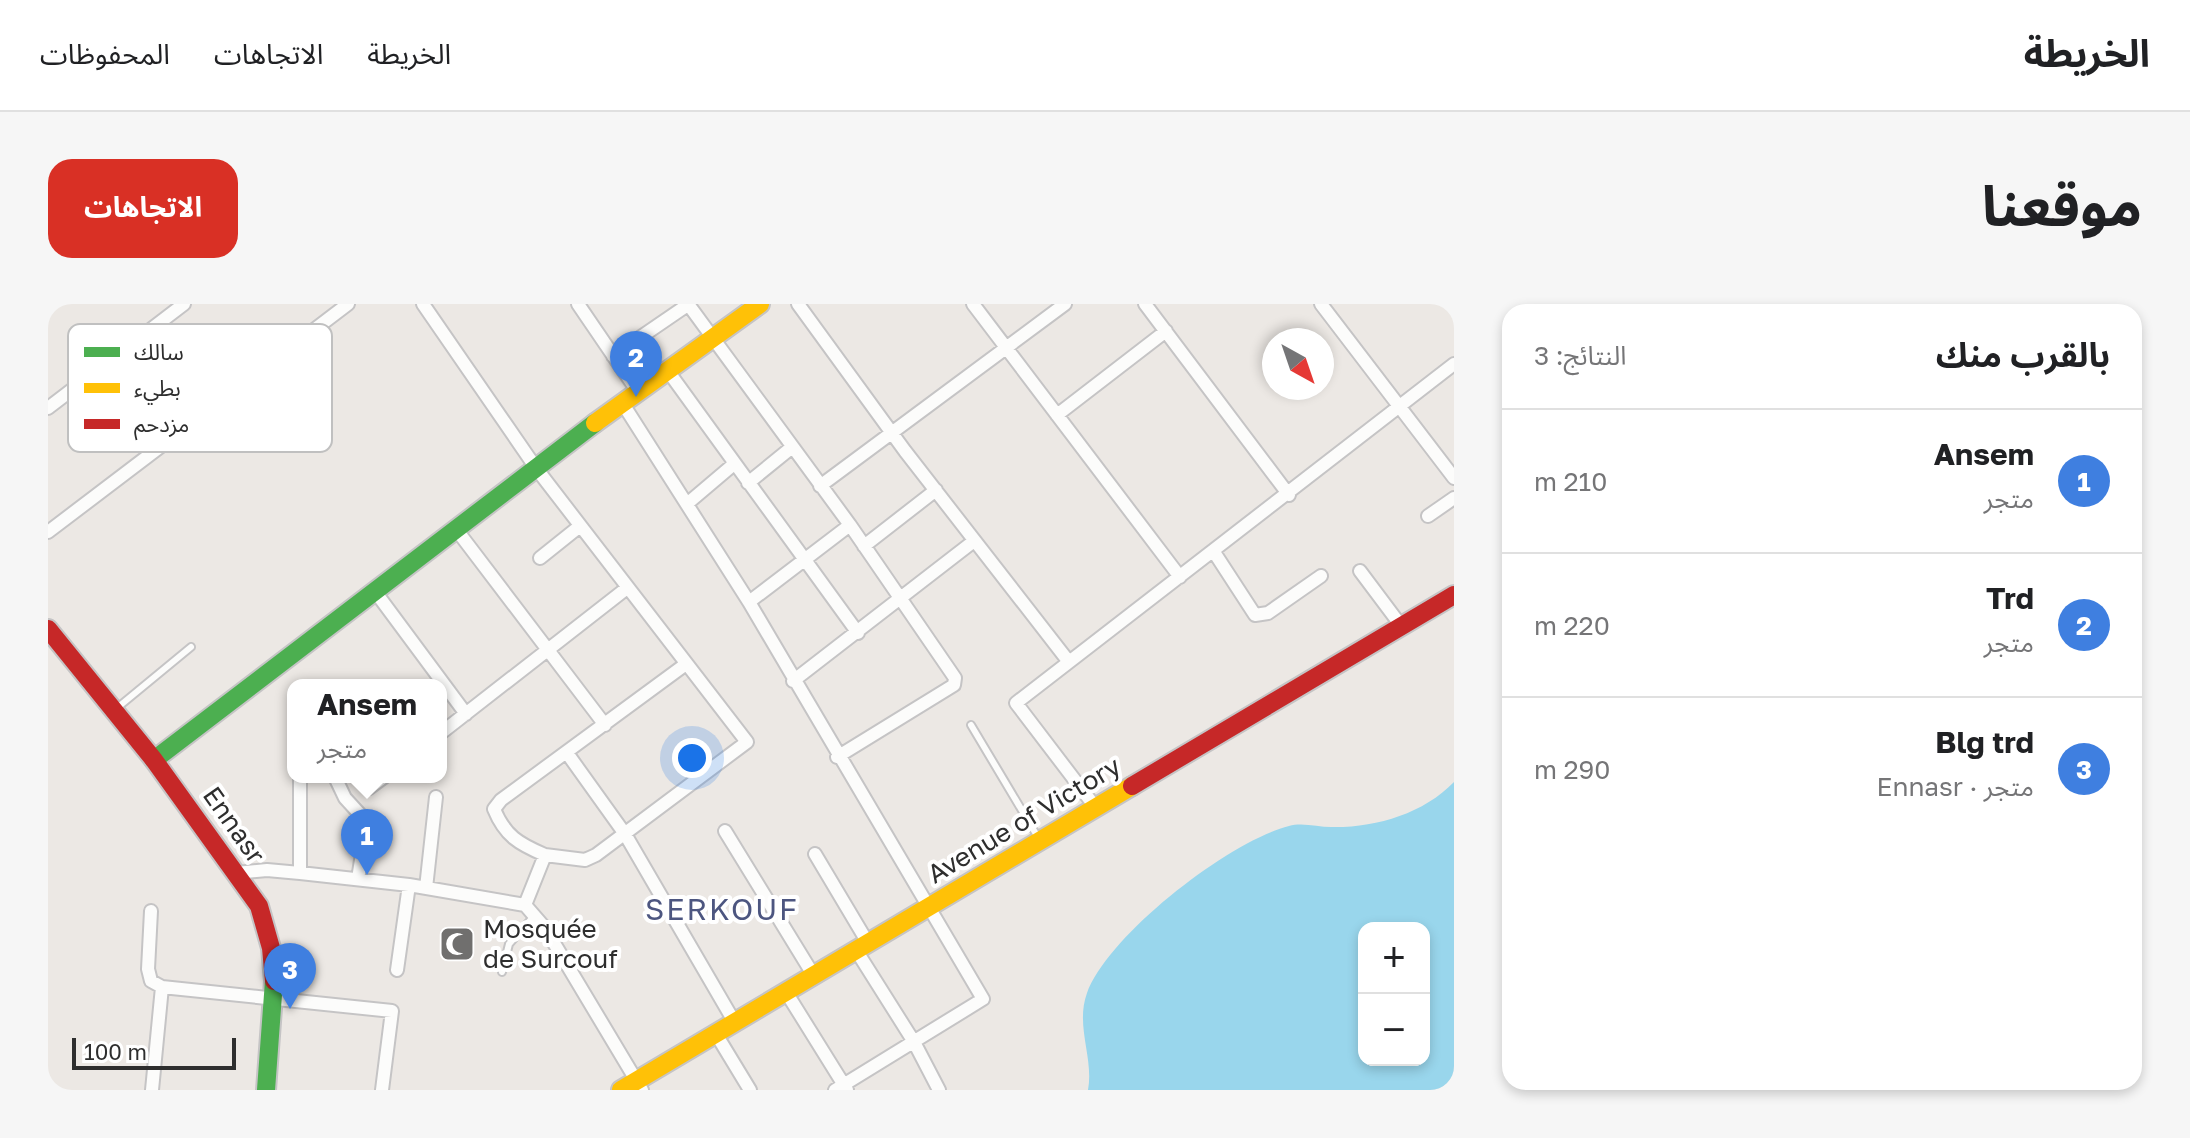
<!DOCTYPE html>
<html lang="ar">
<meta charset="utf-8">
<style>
body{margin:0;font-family:"Golos Text","Noto Sans Arabic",sans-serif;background:#f6f6f6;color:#202124;direction:rtl}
.controls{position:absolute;right:24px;bottom:24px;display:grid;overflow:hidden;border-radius:16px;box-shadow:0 4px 12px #0003}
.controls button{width:72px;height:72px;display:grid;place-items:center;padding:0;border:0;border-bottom:2px solid #e0e0e0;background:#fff;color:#202124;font:40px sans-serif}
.compass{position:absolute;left:1214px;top:24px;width:72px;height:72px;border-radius:50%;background:#fff;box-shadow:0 4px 12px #0003;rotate:140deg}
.scale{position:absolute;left:24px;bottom:20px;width:164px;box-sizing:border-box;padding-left:8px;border:4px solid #2e2e2e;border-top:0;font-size:22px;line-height:28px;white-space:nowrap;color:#2e2e2e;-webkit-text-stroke:6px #fff;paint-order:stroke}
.you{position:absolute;left:644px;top:454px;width:28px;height:28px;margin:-20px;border:6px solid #fff;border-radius:50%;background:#1a73e8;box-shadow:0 0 0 12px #1a73e833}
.badge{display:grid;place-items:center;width:52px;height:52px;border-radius:50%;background:#d93025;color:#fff;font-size:26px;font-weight:700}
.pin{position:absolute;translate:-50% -66px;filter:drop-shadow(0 2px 4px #0008)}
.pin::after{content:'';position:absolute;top:42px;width:28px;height:24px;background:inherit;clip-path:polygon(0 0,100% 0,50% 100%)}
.popup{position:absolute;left:239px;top:375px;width:160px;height:104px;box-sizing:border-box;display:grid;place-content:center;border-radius:16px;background:#fff;filter:drop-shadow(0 2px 6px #0005);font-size:26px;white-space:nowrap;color:#757577}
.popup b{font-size:30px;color:#202124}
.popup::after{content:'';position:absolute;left:50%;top:100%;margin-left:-16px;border:16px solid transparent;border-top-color:#fff}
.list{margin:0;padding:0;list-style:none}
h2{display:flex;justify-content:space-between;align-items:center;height:104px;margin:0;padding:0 32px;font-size:34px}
h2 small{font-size:26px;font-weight:400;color:#757577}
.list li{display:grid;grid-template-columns:52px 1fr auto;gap:24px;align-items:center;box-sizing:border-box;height:144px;padding:0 32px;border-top:2px solid #e0e0e0}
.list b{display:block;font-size:30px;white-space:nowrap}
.list p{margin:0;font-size:26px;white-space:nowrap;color:#757577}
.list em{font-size:26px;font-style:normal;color:#757577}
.map{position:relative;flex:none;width:1406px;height:786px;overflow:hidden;direction:ltr;border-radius:24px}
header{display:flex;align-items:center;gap:48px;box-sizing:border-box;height:112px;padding:0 40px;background:#fff;border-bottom:2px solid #e0e0e0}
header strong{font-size:38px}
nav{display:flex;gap:44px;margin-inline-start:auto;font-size:28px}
.intro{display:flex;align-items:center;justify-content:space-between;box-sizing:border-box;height:192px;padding:0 48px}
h1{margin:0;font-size:56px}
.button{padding:20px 36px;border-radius:24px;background:#d93025;color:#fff;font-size:28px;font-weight:700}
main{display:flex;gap:48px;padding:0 48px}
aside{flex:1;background:#fff;border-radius:24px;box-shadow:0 4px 12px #0003}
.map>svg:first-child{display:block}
.water{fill:#99d6ec;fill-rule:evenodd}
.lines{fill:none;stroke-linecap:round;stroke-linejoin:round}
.lane-casing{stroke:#c5c4c5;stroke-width:10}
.street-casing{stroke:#c5c4c5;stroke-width:16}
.fast-casing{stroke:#c5c4c5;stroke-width:22}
.slow-casing{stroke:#c5c4c5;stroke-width:22}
.jam-casing{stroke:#c5c4c5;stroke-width:22}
.lane{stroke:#fcfcfb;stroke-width:6}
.street{stroke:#fcfcfb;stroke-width:12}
.fast{stroke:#4caf50;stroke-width:18}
.slow{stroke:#ffc107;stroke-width:18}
.jam{stroke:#c62828;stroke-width:18}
.labels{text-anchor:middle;stroke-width:8;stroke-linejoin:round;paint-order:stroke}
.street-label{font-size:26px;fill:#2e2e2e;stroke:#fff}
.poi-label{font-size:26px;fill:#2e2e2e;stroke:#fff;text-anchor:start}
.quarter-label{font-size:30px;letter-spacing:2px;fill:#4d5680;stroke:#fff}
.key{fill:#fff;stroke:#c0c0c0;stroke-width:2}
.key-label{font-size:22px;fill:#2e2e2e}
</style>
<header>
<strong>الخريطة</strong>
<nav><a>الخريطة</a><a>الاتجاهات</a><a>المحفوظات</a></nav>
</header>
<div class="intro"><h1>موقعنا</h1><a class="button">الاتجاهات</a></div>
<main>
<aside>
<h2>بالقرب منك<small>النتائج: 3</small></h2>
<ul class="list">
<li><span class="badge" style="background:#3f7fe0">1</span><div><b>Ansem</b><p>متجر</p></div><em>210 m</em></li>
<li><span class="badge" style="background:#3f7fe0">2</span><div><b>Trd</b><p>متجر</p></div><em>220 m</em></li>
<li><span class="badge" style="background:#3f7fe0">3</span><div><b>Blg trd</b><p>متجر · Ennasr</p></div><em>290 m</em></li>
</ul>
</aside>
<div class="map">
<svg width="1406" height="786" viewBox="0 0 1406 786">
<rect width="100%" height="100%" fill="#ece8e4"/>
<path class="water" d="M1406,478V786H1040C1046,754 1027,722 1039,689C1060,631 1181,537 1241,522C1254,518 1270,523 1283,523C1327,524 1375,510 1406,478ZM1316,624H1376V756H1316Z"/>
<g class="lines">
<defs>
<path id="lane" d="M69,404L143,343
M923,421L991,535
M454,668L461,640L487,611"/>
<path id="street" d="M375,0L488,164L699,438L548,551L537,556L497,551L477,601
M530,0L590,88
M640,0L802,221L907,374L906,381L789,453
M750,0L857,147L1021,358
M925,0L1132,273
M1097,0L1241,191
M1273,0L1406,174
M565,52L641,0
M620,67L810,329
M575,100L701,298L935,695L787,786
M0,104L136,0
M1009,111L1118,27
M700,179L743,144
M772,182L1017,0
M640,199L686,160
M1380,212L1406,194
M408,225L557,421
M0,228L300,0
M816,242L888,186
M1166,248L1207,311L1220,309L1273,272
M492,254L532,222
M1312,267L1354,323
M326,286L418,410
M701,298L802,221
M745,377L926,237
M393,429L579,284
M519,449L577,530L687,719
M287,473L297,494L319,518L310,575
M321,484L336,473
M1048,504L968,399L1406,60
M677,527L766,672
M767,550L820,639
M497,551C471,540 457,532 446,505L453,496L638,360
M188,569L219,566L252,569L361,581L477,601L497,624L594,786
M252,569V473
M378,584L388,493
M103,607L100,665L103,677L114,683
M808,646L866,738L891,786
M349,666L361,581
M738,688L799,786
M668,730L702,786
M104,786L114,683L344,707L334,786"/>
<path id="fast" d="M106,456L547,119
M218,786L226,677"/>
<path id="slow" d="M547,119L712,0
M573,786L1084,482"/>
<path id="jam" d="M0,325L106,456L211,602L223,644L226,677
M1084,482L1406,291"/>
</defs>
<use href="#lane" class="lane-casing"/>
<use href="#street" class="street-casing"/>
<use href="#fast" class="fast-casing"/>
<use href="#slow" class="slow-casing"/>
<use href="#jam" class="jam-casing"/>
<use href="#lane" class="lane"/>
<use href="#street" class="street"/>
<use href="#fast" class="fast"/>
<use href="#slow" class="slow"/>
<use href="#jam" class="jam"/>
</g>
<defs>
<symbol id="mosque-square" viewBox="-11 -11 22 22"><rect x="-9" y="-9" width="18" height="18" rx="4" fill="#706f6e" stroke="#fff"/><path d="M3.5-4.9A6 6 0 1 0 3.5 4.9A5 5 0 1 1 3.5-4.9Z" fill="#fff"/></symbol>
</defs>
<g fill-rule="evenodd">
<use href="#mosque-square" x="389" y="620" width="40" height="40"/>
</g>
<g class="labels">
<g class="street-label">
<text transform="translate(976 516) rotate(-31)" y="9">Avenue of Victory</text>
<text transform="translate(186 521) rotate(55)" y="9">Ennasr</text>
</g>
<g class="poi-label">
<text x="435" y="634">Mosquée<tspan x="435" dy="30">de Surcouf</tspan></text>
</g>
<g class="quarter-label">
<text x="674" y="616">SERKOUF</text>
</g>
</g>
<rect x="20" y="20" width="264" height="128" rx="12" class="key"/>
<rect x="36" y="43" width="36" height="10" fill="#4caf50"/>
<rect x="36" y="79" width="36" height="10" fill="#ffc107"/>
<rect x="36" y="115" width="36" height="10" fill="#c62828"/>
<g class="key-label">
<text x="86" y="56">سالك</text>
<text x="86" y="92">بطيء</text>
<text x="86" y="128">مزدحم</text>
</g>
</svg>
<div class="controls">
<button>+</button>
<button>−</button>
</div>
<svg class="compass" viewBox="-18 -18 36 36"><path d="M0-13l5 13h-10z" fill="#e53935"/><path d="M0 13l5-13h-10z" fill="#757577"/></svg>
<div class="scale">100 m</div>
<div class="you"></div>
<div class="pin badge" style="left:319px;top:571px;background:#3f7fe0">1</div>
<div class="popup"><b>Ansem</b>متجر</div>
<div class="pin badge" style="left:588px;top:93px;background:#3f7fe0">2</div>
<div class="pin badge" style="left:242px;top:705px;background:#3f7fe0">3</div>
</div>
</main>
